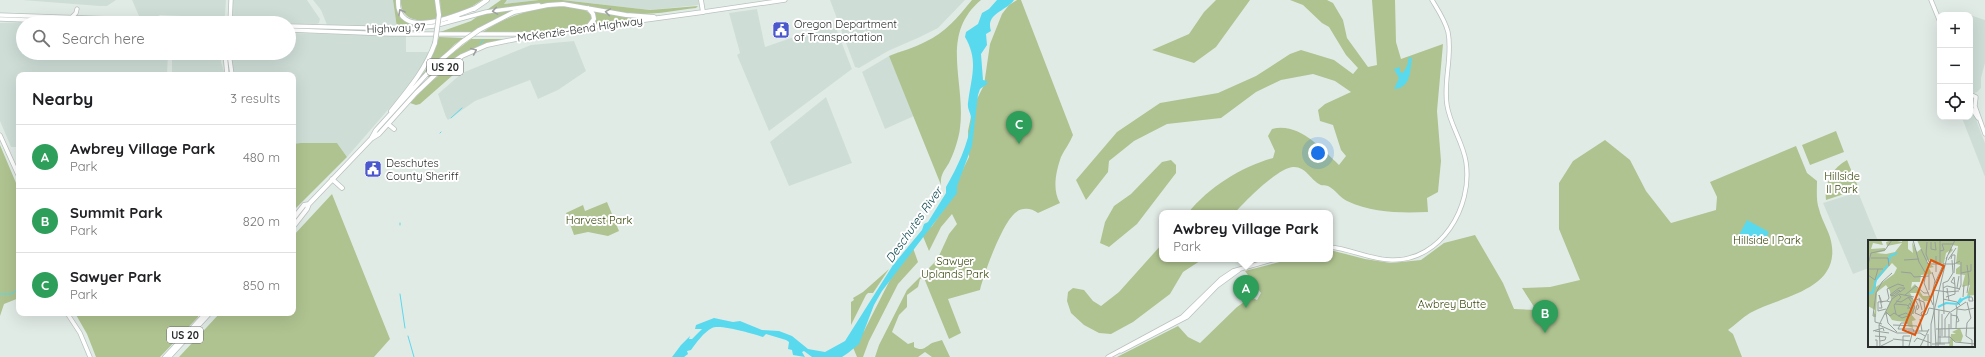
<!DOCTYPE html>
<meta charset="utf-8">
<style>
body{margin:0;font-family:Quicksand,sans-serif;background:#f6f6f6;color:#202124}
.controls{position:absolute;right:12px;top:12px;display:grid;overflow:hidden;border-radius:8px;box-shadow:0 4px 16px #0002}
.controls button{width:36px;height:36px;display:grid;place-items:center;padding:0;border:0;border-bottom:1px solid #e0e0e0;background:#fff;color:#202124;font:20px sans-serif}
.you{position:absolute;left:1318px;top:153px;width:14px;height:14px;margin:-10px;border:3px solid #fff;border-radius:50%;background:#1a73e8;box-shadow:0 0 0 6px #1a73e833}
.badge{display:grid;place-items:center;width:26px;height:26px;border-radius:50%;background:#4b57cc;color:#fff;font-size:13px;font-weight:700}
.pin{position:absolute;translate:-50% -33px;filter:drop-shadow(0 1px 2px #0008)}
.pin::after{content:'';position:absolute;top:21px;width:14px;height:12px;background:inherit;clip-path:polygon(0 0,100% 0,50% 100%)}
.popup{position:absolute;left:1159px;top:210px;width:174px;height:52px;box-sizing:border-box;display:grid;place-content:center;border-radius:8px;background:#fff;filter:drop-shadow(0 1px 3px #0005);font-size:13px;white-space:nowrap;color:#757577}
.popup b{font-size:15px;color:#202124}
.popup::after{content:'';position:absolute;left:50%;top:100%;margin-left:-8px;border:8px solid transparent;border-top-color:#fff}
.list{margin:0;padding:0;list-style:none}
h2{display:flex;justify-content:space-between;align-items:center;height:52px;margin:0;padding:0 16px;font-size:17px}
h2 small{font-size:13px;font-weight:400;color:#757577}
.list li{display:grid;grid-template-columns:26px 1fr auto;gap:12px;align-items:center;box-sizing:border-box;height:64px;padding:0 16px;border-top:1px solid #e0e0e0}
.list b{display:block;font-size:15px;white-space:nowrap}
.list p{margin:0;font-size:13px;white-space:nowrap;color:#757577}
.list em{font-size:13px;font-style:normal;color:#757577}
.icon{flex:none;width:22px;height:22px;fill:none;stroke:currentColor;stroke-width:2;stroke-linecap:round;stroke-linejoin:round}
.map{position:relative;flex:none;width:1985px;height:357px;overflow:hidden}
.search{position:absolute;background:#fff;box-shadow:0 4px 16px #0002;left:16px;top:16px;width:280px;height:44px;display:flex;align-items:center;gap:10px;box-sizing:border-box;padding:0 14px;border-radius:22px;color:#757577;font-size:15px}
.panel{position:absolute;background:#fff;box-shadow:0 4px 16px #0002;left:16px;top:72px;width:280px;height:244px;border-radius:8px}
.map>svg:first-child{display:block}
.built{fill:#ceded7}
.green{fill:#afc390}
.water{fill:#59d9ee}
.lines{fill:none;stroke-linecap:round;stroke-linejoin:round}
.stream{stroke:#59d9ee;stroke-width:1}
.major-casing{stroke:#b9c2be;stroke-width:5}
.highway-casing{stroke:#b9c2be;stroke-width:5.5}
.major{stroke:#fff;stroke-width:3.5}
.highway{stroke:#fff;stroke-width:4}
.highway-bridge-casing{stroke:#b9c2be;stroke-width:5.5;stroke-linecap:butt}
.highway-bridge{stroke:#fff;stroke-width:4}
.oneway{stroke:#9ea09f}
.labels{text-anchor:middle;stroke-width:4;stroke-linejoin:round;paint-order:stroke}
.shield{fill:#fff;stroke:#686b6a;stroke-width:1}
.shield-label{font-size:10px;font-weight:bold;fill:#282c2a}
.poi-label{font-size:11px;fill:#282c2a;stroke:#fff;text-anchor:start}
.street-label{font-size:11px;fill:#282c2a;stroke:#fff}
.park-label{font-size:11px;fill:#354709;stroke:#fff}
.water-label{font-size:12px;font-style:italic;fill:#003f47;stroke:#fff}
.inset-river{fill:none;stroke:#59d9ee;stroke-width:2}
.inset-road{fill:none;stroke:#979f9b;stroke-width:1}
.view{fill:#de570e;fill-opacity:0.15;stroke:#de570e;stroke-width:2}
.inset-edge{fill:none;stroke:#282c2a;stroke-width:2}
</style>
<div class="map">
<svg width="1985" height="357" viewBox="0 0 1985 357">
<rect width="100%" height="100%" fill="#e1ebe6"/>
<path class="built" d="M22,0H116L107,6H99Z
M132,0H226L225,15L224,18L160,15L157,17L139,16Z
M233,0H307L320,19L319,23L314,25L237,20L233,16Z
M313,0H393L397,28L327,25L321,10Z
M508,0H698L699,5L650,10L562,0H539L503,4Z
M830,0H965L938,28L920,37L888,51L859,68L855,67Z
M757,9L765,47L834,23L852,69L769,131L737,55L740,53L729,13Z
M1970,15L1985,20V63L1981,78V88L1977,92L1974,93L1970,91Z
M25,22L43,23H23V53H168L167,75H19V147H11L0,121V23Z
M289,33L406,36V52H429L419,74L347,157L337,143L293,144V75H233L231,53H289Z
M574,41L586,71L558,90L538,99L530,80L475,101L448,120L446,117L438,94L462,73L531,45Z
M172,53H221V62L225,75H172Z
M889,56L914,116L885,129L862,72Z
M826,97L852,163L789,186L770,142Z
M1974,114L1985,143V177L1962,118L1970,117Z
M1858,192L1878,241H1869V268L1853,274L1823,203Z"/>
<path class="green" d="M393,0H396C396,19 404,19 418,26L397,28Z
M401,0H435L437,19C421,22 400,22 401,0Z
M440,0H482L468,9L441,18Z
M501,0H507L504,4L539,0H562L650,10L698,6L696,8C678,10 659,14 641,14C600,12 557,0 516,6H530L473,34L440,32L471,21Z
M972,0H981C939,35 966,82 960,128C959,138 954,153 949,163C944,171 940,175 941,185L889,56C901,51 914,48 925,42C945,33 958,17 972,0Z
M1017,0H1021L1073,135C1070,143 1064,150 1061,157C1056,171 1052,190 1060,203L1038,213C1031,208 1022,207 1015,213C1002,224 984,273 980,290L948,299L961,333L949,339L924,278L920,279L918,287L907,295V307L899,315L892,332L908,344L914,342V347C923,352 925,347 932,343C935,342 939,341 942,340L950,357H932L925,352L918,357H875L879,345L907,290L937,260L949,234L957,224L952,214L941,227L929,251L922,234L932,226L941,213L969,157L968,131L973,107L984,85L990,44L1002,14L1009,5Z
M1216,0H1250L1216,47L1194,63L1152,50L1189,34L1204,12Z
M1290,0H1327L1333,3L1343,20L1347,38L1368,67L1377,65L1372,0H1395L1396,42L1401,59L1443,44L1437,111L1441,161L1438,192L1427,198L1428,212C1400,213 1373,213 1347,201C1340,198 1335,189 1328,186C1325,185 1321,186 1319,184C1310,179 1306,167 1294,167C1280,166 1244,202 1235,213H1188C1209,187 1241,167 1273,158L1275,151L1268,136L1272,129C1299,122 1322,149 1339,165L1346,156L1341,150L1333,125L1320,121L1318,110L1325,104L1351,92L1335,81L1313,74L1281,80L1256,92L1221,118L1167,124L1134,141L1109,161L1108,172L1086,200L1076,180L1117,132L1160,103L1218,93L1256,76L1290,54L1301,50L1334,60L1353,74L1358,68L1346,55L1329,27L1322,23L1303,5Z
M563,6C573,8 590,7 592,19L588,26L531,33L480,34C505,16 533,8 563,6Z
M593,11L642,18L593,26L595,17Z
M439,37L464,38L455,44L417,81L428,67Z
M471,39H504C476,47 453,58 430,77H427L441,62Z
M446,69L454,72L453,75L420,104L416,105L410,103L424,88Z
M1836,131L1844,152L1810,165L1802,145Z
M1605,140L1630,160L1646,191L1671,223L1716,210L1717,197L1710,182L1796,146L1807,173L1817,181C1817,190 1816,201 1819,209C1822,222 1831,233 1832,247C1837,291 1778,297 1750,313C1742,318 1735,325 1728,330L1733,334L1742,357H1117L1178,326L1188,337L1200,343L1237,307L1251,297L1257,300L1261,293L1245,271L1291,259H1330V250L1365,259L1391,263L1421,260L1444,243L1475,235L1503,283L1514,309L1536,310L1522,288L1550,287L1580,280L1559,229V183L1573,161Z
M301,143H337L347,157L293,211V144Z
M0,145L19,190V298L4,304L0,316Z
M1171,160L1176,165V173L1137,224L1109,247L1100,243L1105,222L1114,206L1131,194L1162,162Z
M1847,160L1859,189L1826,200C1824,183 1832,168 1847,160Z
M332,194L390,339L374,357H179L220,313H293V236Z
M607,202L619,231L608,236L588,232L574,235L566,213L583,205L585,211Z
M1162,244V259H1203L1183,272L1170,294L1133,322L1111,334L1099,333L1084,325L1071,313L1067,301L1068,292L1073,288L1084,290L1093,301L1101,306L1119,292Z
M913,248L918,262L898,284L869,341L863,357H857L852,345L864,331L892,276Z
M889,269L873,293H868L866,295L851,325V302L854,300L853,298L863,292Z
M75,313H198V317L160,357H96L87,334Z"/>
<path class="water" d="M997,0H1014C1007,11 985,13 991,31L986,34L987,45L981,54L983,80L987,81V84L980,89L978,95L972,146L957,186V193L882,291L874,305L859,344L848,353L842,357H812L804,351L802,352L805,357L793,355L792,350L788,349L789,342L786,340L766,334L763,337C753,334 720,324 712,328C704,332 696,343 691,350L687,351L688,354L684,357H672L681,345L690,336L689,339H692L702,329H695L696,325L714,318L733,322L740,321L762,330L779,331L792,336L808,349L825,352L845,341L893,265L922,230L924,224L928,222L946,193V187C957,168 969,143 971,121C972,114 967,110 968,103C971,77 979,61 965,37L966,32L978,24L982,13L989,9Z
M1409,57L1412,58C1410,71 1411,88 1394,89L1399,78L1394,69L1400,67V72L1403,73L1407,66Z
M1747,220L1769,232L1761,247L1739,235Z"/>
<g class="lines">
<path class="stream" d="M480,44L483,40
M451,118L462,108
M440,133L441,132
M400,225V223
M0,294H11L19,289
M400,294L405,328
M408,336L414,357"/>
<defs>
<path id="major" d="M1931,0L1940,22
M703,12L785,0
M0,15L236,23
M72,17L76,13L77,9
M0,19L109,23
M230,23L231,0
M289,26L407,29L434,26L486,12L539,5
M289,30L390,34H534
M225,53L227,75
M229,53L232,75
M1970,94L1976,97L1975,106L1985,134
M1970,106L1978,118
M0,135L19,177
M1330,247C1351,249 1371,260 1392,260C1441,261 1473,207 1466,162C1463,142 1450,125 1447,105C1443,81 1453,56 1448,32C1445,20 1438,10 1432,0
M67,313L80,333L90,357
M1121,351L1187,317L1217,286L1239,270
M1108,357L1182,317L1221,279L1233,271L1275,259"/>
<path id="highway" d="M398,0C396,41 455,16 475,8
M437,0L439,15
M588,8L593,14L594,19L588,27
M474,9L487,0
M450,21L458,18
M479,30L514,12L548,5L563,4L626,15L654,17
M391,111C408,90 426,69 435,43
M388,124L394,129
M371,139L379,134L416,93L438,72L462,56L487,45L541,34L703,12L701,0
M332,179L342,188
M293,219L304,205L309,204
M293,227L307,209L309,204L371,139L376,130L434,66L462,42
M165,357L206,313
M169,357L210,313"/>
</defs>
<use href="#major" class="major-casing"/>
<use href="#highway" class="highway-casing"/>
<use href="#major" class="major"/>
<use href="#highway" class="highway"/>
<defs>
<path id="highway-bridge" d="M462,42L479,30
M435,43L439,15"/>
</defs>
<use href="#highway-bridge" class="highway-bridge-casing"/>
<use href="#highway-bridge" class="highway-bridge"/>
</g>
<defs><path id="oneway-chevron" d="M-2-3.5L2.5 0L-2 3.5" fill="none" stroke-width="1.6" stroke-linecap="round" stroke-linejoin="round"/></defs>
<g class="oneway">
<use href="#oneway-chevron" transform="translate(495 11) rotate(171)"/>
<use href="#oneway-chevron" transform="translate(401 12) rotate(-119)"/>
<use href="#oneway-chevron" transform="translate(608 12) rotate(-171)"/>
<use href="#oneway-chevron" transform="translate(474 51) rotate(-23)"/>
</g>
<defs>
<symbol id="civic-square" viewBox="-11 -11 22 22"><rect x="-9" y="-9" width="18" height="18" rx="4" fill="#4b57cc" stroke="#fff"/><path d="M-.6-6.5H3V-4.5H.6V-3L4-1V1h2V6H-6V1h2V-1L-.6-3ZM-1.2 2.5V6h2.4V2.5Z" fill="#fff"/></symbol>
</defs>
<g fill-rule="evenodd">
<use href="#civic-square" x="771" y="20" width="20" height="20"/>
<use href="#civic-square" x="363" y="159" width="20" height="20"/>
</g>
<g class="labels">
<g class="shield">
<rect x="427" y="59" width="36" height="16" rx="3"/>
<rect x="167" y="327" width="36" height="16" rx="3"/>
</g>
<g class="shield-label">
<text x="445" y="71">US 20</text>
<text x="185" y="339">US 20</text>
</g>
<g class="poi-label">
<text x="794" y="28">Oregon Department<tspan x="794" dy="13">of Transportation</tspan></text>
<text x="386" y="167">Deschutes<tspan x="386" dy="13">County Sheriff</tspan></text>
</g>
<g class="street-label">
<text transform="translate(396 28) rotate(-2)" y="4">Highway 97</text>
<text transform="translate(580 29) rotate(-8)" y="4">McKenzie-Bend Highway</text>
</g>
<g class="park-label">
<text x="1842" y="180">Hillside<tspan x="1842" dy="13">II Park</tspan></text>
<text x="599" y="224">Harvest Park</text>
<text x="1767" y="244">Hillside I Park</text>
<text x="955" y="265">Sawyer<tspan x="955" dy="13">Uplands Park</tspan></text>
<text x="1452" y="308">Awbrey Butte</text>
</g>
<g class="water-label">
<text transform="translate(914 225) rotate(-55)" y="4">Deschutes River</text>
</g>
</g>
<g transform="translate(1868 240)">
<rect width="107" height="107" fill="#e1ebe6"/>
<path d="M0,0H13L15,5L5,3L3,9L17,8V11L8,13L18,14L27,12L34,3L19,6L18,2L24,0L34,2V0H40V9L45,13L44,2L49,12L53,9L49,0H107V55L99,56L102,45L94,47L97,35L88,34V29L93,25L88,24L90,6L84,5L83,8L85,10L80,15L81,11L78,13L76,23H65L64,19L58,21L66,27L61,28L64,34L53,35L52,42H44L43,48L47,44L55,56H61L62,61L58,58L61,61H56L49,53H42L47,62L46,74H43L48,80L44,81L45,88L40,86L39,82L29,81L24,80L20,74L16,75L23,60L22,51L18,45L9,52L8,77H5L7,70L0,66ZM24,23L29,28L26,34L8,47V41ZM92,88L95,96L93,102L85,101V106L81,107L83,94H88L84,92Z" fill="#afc390" fill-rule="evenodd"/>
<path class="inset-river" d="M21,22L22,16L29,13M0,54L5,52L8,40L20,25M90,64L95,59L102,56M70,67L78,63L89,64L93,58"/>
<path class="inset-road" d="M45,0L51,22L58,34L56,43L65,65M72,0V24M59,2L58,14L61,22M63,2V9L68,10L67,2M53,9L60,24M72,11L76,10L74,4H85M3,13L17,10L24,0M3,18H20L21,26M78,19L87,0M83,19L84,15H87L86,33M36,20L51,19M80,20L88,8M60,24H86L92,21M0,25L3,13M0,29H15M33,32L43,33L46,37L61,36M64,32L67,41L65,50L80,52M68,32V16M93,33L103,31V24M0,35L7,40L10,29M67,43L76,23M75,48L79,46L92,49M79,48L81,61M89,48L91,36M61,50V34M65,50L68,107M91,50L93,45V22M32,51L26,56L22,55L31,48H37L32,52M78,52L91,51M99,53L101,40L99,25M37,55L48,46L56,53H61M23,56L31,50L33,52M40,57L47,67M78,57L87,54V46L86,37L83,42L87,44M95,57L96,45M101,57H104L105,61H101ZM51,58L54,70M47,59L51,67L49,70M48,59L56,62L57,70L53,73L54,76M75,59L89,62L92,65M28,61L33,62L41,57L45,59M22,62L19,61L21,58L19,49L30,44L36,46M27,64L39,65L44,70M49,65L47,73L54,76L59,74L61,68L82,72M88,65L89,69L97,70L107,68M11,68H14L11,55L14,63M39,68H44L42,63L40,66M18,69L10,71V62L19,61M18,72L22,76L26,73L34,78L43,75L47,67M18,73L20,83L29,92M81,73L98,62M83,73V88M7,74V82L14,84M28,74L26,65L33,57L31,55M76,74L75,43L80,41L85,33L84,20M83,75L89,76L91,81L89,82M5,76L8,53L14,42L24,33M30,76L38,73L42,76M52,79L54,91M40,83H33L30,89H45L46,92M81,84V103M11,85L24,59L31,54L46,57M11,85L29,93H52L57,96M11,85L12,106M25,85L49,86L50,90M88,88L89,69M68,89L107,88M72,89V104M5,91L15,88L16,91M7,91L21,93M40,91H60M60,94V107M7,96L18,97L17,100L12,101M74,96V74M98,96L99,83L103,78L99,62M98,96L104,100V107M70,97H82L87,102L107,104M77,97V79L81,73M25,99L43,101M7,100H9V107L12,106M46,102L49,98L63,103M67,103H82M64,104H77M13,106L25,100M41,106L44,94M35,107V96H42M52,107L61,89M63,107V84L79,17M70,107L71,70"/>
<path class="view" d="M63,20L76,26L47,95L35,90Z"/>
<rect width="107" height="107" class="inset-edge"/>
</g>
</svg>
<div class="controls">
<button>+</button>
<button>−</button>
<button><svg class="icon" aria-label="locate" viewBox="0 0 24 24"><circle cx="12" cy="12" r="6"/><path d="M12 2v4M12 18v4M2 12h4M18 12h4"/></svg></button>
</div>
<div class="you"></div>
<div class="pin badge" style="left:1246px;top:308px;background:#2e9e5b">A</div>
<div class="popup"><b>Awbrey Village Park</b>Park</div>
<div class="pin badge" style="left:1545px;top:333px;background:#2e9e5b">B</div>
<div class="pin badge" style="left:1019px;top:144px;background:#2e9e5b">C</div>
<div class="search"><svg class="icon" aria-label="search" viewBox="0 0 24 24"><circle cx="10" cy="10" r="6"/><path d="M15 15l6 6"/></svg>Search here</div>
<section class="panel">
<h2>Nearby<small>3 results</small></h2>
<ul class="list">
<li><span class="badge" style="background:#2e9e5b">A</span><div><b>Awbrey Village Park</b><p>Park</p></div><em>480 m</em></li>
<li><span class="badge" style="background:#2e9e5b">B</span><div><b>Summit Park</b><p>Park</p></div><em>820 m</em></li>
<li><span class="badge" style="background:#2e9e5b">C</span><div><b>Sawyer Park</b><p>Park</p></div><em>850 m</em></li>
</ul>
</section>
</div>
